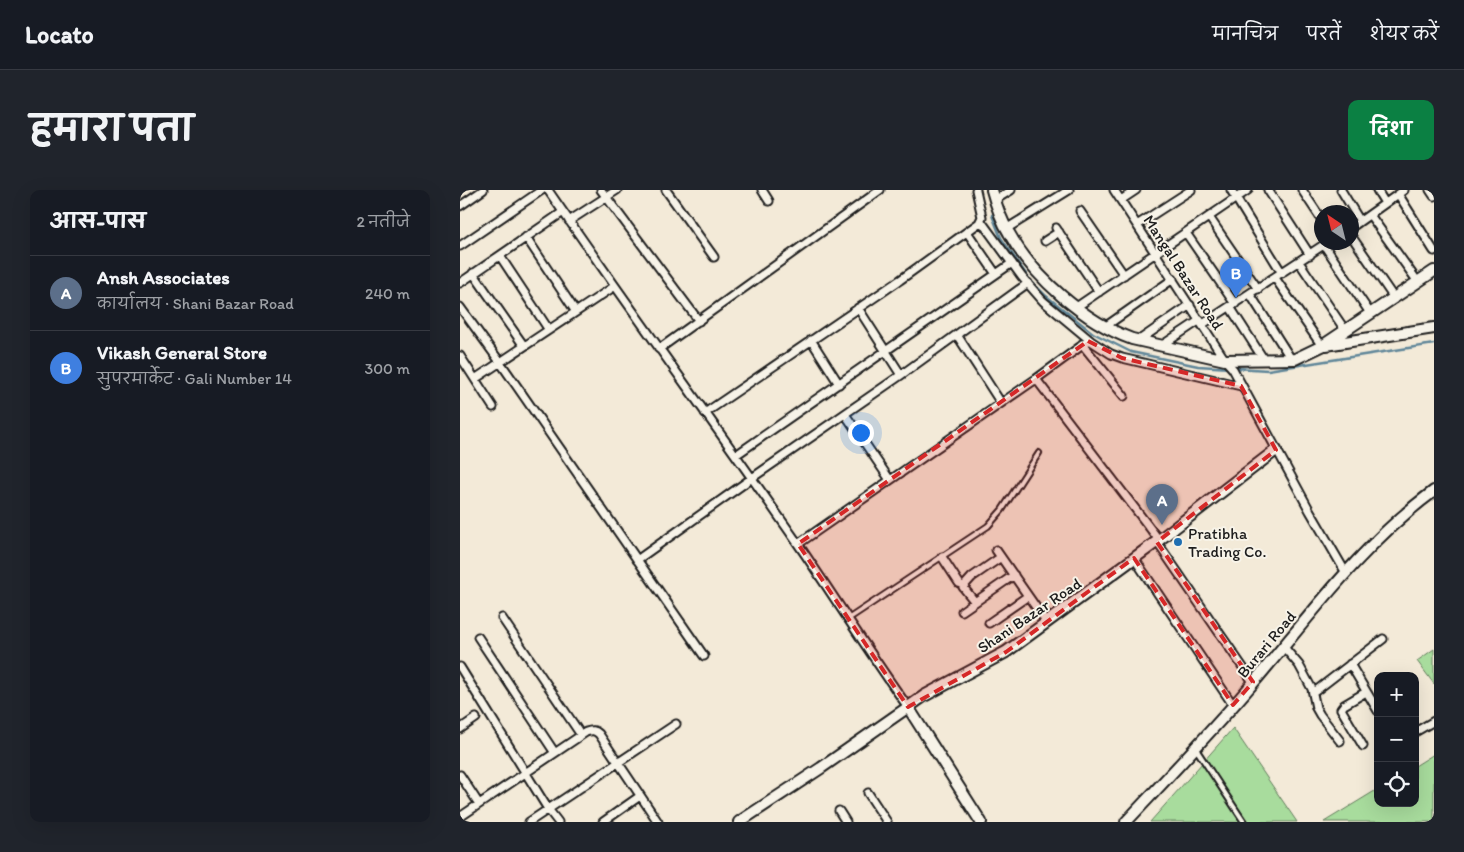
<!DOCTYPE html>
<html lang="hi">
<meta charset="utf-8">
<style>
body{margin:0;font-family:Itim,"Playpen Sans Deva",sans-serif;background:#20242c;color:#f1f3f6}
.controls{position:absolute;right:15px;bottom:15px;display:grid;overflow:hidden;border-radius:10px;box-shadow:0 5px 20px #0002}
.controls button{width:45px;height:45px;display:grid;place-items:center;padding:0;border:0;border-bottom:1px solid #363941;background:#171b24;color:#f1f3f6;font:25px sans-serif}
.compass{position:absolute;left:854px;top:15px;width:45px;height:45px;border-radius:50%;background:#171b24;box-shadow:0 5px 20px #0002;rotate:325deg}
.you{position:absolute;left:400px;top:242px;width:18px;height:18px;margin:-12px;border:4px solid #fff;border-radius:50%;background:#1a73e8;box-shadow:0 0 0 8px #1a73e833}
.badge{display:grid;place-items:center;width:32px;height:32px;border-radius:50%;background:#0b8043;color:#fff;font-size:16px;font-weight:700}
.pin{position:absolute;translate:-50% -41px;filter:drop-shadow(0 1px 2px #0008)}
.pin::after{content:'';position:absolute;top:26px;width:18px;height:15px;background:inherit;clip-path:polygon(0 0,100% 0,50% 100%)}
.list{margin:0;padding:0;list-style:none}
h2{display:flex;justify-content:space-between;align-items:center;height:65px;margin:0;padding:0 20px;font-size:21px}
h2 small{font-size:16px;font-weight:400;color:#9ea1a6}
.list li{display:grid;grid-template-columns:32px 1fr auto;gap:15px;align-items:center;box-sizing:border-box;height:75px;padding:0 20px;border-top:1px solid #363941}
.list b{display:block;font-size:19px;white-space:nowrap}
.list p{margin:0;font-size:16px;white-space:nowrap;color:#9ea1a6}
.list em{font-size:16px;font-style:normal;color:#9ea1a6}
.icon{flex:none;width:28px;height:28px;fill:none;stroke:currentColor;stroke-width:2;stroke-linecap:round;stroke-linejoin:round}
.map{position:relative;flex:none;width:974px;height:632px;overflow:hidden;border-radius:10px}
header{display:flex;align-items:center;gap:30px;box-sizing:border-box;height:70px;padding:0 25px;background:#171b24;border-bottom:1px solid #363941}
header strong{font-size:24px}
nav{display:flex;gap:28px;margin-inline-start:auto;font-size:18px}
.intro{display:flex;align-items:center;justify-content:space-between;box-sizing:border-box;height:120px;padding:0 30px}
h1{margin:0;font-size:35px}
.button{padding:12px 22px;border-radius:10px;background:#0b8043;color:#fff;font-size:18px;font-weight:700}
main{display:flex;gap:30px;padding:0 30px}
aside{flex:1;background:#171b24;border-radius:10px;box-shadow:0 5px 20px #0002}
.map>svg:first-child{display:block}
.green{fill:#a8dc9d;stroke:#627c5c}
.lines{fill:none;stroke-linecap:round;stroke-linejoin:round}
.stream{stroke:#5f8699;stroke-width:2.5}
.lane-casing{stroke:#1c1c1c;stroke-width:8}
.street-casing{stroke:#1c1c1c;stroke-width:11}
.secondary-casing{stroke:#1c1c1c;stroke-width:14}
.lane{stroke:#f7f3e8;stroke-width:4}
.street{stroke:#f7f3e8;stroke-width:7}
.secondary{stroke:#f7f3e8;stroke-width:10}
.marked{fill:#d62828;fill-opacity:0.2;stroke:#d62828;stroke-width:4;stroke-dasharray:10 6;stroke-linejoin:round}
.poi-dot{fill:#1f6fb2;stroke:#f7f3e8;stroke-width:2}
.labels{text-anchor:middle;stroke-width:4;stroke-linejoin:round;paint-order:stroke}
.street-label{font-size:16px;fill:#1c1c1c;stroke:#f7f3e8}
.poi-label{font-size:16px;fill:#1c1c1c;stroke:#f7f3e8;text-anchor:start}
</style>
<header>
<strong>Locato</strong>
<nav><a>मानचित्र</a><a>परतें</a><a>शेयर करें</a></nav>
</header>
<div class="intro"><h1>हमारा पता</h1><a class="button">दिशा</a></div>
<main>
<aside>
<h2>आस-पास<small>2 नतीजे</small></h2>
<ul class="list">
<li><span class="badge" style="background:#5c6f8a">A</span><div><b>Ansh Associates</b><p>कार्यालय · Shani Bazar Road</p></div><em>240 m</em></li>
<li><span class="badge" style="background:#3f7fe0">B</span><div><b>Vikash General Store</b><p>सुपरमार्केट · Gali Number 14</p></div><em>300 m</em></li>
</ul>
</aside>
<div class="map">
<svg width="974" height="632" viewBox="0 0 974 632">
<rect width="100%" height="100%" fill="#f3ead8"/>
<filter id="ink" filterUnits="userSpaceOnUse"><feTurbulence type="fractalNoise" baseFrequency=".02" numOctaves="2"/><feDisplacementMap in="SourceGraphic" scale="10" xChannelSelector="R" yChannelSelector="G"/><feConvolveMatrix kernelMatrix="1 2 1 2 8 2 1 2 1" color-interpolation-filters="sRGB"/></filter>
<g filter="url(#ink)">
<path class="green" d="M974,459V494L957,471Z
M773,538L837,632H690Z
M974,564V632H864L918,599V613H955V576Z"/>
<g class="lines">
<path class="stream" d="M532,25L541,48L570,90L585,105L633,143L671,162L738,176L770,178
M775,178L808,180L974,154"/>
<defs>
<path id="lane" d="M388,429L528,336L542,320L579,263
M736,559L784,632"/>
<path id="street" d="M88,0C169,118 254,233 336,351C374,406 409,463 448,517
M141,0L239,131
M206,0L254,67
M302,0L309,11
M654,0L765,170L773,179L850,321L886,383
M771,0L822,83
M808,0L850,65
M842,0L862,30
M881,0L900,31
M917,0L925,13
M970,0L974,6
M940,7L974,61
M535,10L551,0
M661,10L676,0
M0,16L23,0
M620,21L664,85
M910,25L958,92
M749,27L798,99
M109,31L157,0
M521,31L562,87L583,111L631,151
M677,35L731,0
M892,37L944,0
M596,38L639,102
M546,39L609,0
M507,42L536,84
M726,43L775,114
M66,47L116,122
M892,47L934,108
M585,51L599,42
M864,55L910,123
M0,56L82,0
M40,66L89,140
M839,72L885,140
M13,83L64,156
M815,88L862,156
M0,93L103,22
M790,104L831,169
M0,117L40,172L244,466
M770,117L804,170
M398,118L441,185
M615,118L788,0
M743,134L868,52
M646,136L713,89
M497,145L541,213
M351,150L379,194
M678,151L730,115
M622,154L664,206
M701,156L740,130
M199,159L420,0
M0,166L33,217
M15,189L155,96
M576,189L699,350
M245,223L440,90L519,33L522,27L516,0
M385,224L430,290
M276,265L552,73
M697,352L793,492
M338,354L576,189L628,151H631L651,164L662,168L781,196
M536,360L587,433
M482,367L499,393
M674,368L773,515
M177,370L292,288L441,185L568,93
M515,412L503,397L512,387L541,367
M502,421L554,385
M42,428L121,545
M529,433L568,406
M18,447L95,563
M823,456L839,475L852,499L856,518L860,525L880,551
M890,474L918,521
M0,477L88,619L98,632
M853,503L923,449
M0,539L16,528
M955,542L974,531
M903,556L881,519L884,515L906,502
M0,585L19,614
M408,603L427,632
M379,621L386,632
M0,627L126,542C132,540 135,540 139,544L198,632
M69,632L216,534
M143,632L180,606"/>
<path id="secondary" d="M532,0C536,15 541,30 549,43C573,87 625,132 672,149L765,170L835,169L862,156L974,81
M866,155L974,138
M448,517L521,632
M279,632L361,578L464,506L546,462L699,350L816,260
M666,632C709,586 753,540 794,492C850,426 903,353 974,301"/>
</defs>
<use href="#lane" class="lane-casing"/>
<use href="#street" class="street-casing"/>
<use href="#secondary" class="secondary-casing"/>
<use href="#lane" class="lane"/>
<use href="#street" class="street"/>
<use href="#secondary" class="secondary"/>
</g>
</g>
<path class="marked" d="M628,151L662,168L781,196L816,260L697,352L793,492L773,515L674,368L546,462L448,517L338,354Z"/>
<circle class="poi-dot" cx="718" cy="352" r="5"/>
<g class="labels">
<g class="street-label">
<text transform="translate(724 82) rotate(57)" y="6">Mangal Bazar Road</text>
<text transform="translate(569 425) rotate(-34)" y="6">Shani Bazar Road</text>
<text transform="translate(806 454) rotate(-50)" y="6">Burari Road</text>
</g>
<g class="poi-label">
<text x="728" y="349">Pratibha<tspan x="728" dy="18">Trading Co.</tspan></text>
</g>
</g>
</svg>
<div class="controls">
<button>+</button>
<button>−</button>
<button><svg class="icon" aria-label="locate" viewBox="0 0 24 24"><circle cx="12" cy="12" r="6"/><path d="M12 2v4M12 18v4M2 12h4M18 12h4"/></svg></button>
</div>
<svg class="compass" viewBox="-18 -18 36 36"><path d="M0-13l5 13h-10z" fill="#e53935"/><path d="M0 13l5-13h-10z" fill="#9ea1a6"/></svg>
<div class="you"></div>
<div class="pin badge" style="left:702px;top:335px;background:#5c6f8a">A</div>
<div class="pin badge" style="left:776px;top:108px;background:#3f7fe0">B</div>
</div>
</main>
